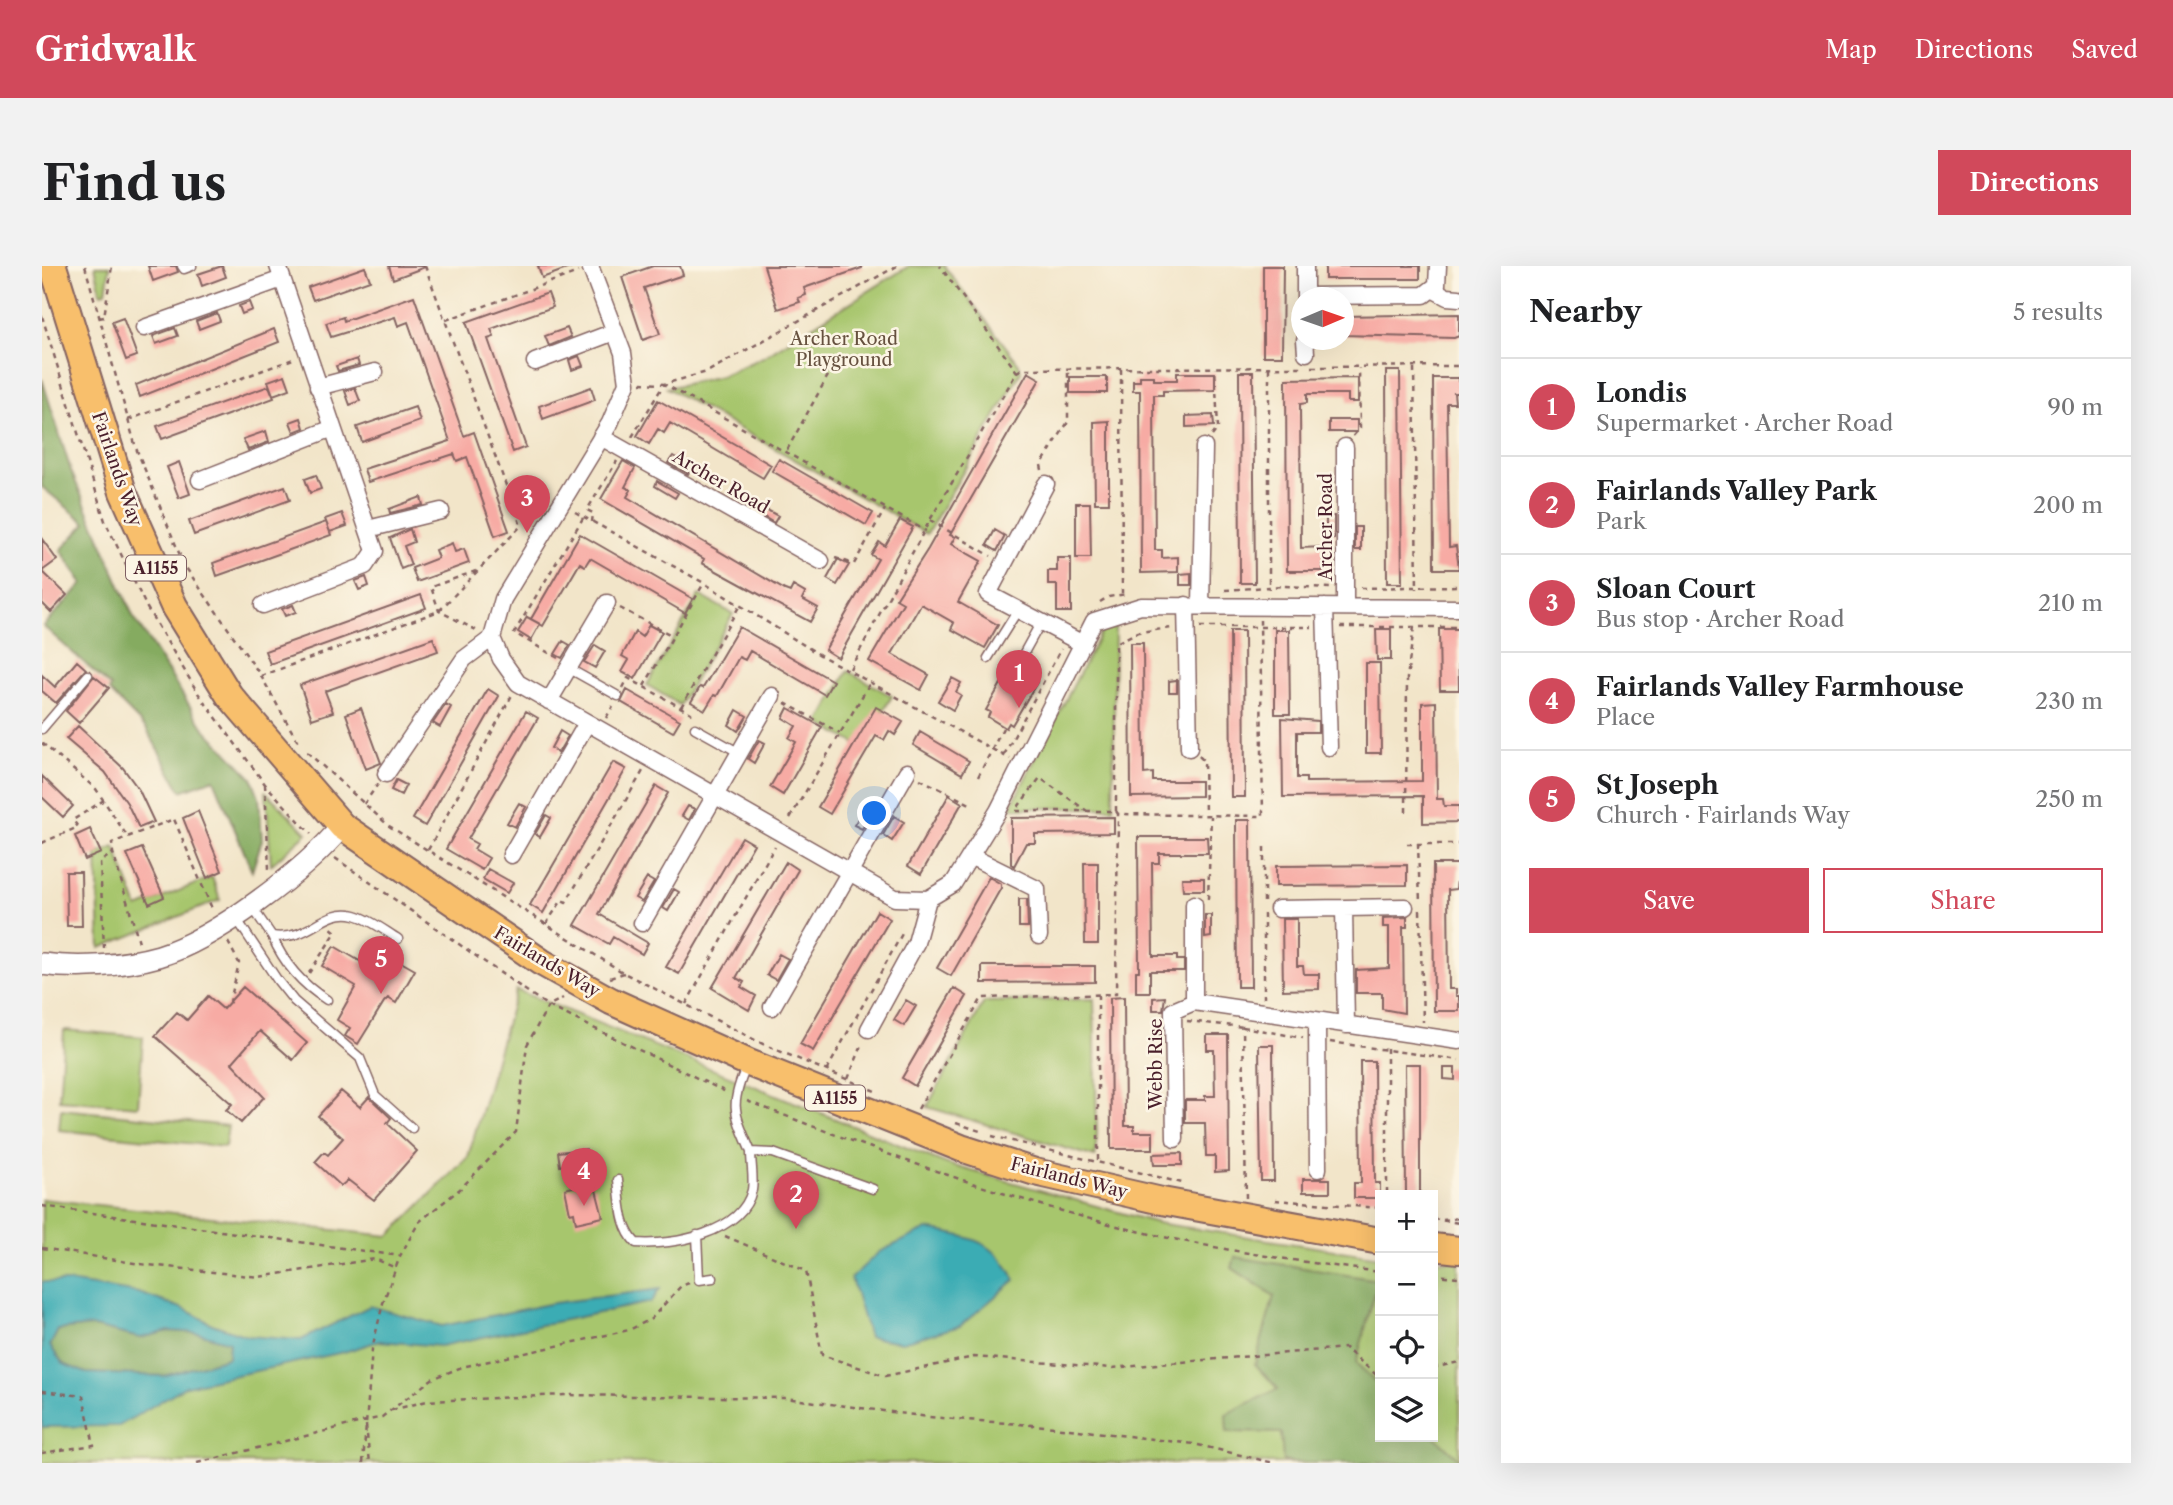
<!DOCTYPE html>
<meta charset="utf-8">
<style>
body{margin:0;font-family:"Libre Caslon Text",serif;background:#f2f2f2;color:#202124}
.controls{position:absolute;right:21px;bottom:21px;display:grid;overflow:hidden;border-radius:0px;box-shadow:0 7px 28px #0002}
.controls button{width:63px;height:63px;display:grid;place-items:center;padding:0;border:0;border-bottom:2px solid #e0e0e0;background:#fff;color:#202124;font:35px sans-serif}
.compass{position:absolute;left:1249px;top:21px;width:63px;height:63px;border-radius:50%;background:#fff;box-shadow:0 7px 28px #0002;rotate:88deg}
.you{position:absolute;left:833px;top:548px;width:24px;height:24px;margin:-18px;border:5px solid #fff;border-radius:50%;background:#1a73e8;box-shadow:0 0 0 10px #1a73e833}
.badge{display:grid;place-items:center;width:46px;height:46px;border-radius:50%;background:#d1495b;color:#fff;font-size:23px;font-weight:700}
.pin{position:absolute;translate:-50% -58px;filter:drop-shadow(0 2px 4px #0008)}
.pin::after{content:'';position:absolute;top:37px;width:24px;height:21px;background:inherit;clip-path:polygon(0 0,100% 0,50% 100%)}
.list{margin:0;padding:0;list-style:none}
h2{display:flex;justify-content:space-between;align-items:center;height:91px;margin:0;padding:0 28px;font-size:30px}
h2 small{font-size:23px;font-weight:400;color:#757577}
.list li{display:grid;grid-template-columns:46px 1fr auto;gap:21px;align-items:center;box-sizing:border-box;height:98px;padding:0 28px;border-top:2px solid #e0e0e0}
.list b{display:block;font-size:26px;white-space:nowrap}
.list p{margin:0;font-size:23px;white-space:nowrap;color:#757577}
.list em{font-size:23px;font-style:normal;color:#757577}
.actions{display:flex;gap:14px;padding:21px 28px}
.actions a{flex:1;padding:16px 0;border:2px solid #d1495b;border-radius:0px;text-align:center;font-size:24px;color:#d1495b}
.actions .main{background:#d1495b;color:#fff}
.icon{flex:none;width:38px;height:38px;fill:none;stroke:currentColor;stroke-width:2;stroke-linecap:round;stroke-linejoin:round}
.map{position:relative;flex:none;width:1417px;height:1197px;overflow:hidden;border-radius:0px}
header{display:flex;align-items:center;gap:42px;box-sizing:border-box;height:98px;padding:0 35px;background:#d1495b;color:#fff}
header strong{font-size:33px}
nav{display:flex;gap:38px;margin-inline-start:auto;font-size:24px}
.intro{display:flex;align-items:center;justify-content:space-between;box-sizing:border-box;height:168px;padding:0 42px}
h1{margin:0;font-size:49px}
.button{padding:18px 32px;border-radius:0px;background:#d1495b;color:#fff;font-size:24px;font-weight:700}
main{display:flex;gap:42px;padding:0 42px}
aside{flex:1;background:#fff;border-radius:0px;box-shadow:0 7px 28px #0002}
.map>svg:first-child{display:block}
.green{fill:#a7c66d;stroke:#78724c;stroke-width:2}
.forest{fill:#85ab60;stroke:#686546;stroke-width:2}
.water{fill:#3aacb4;stroke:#426670;stroke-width:2;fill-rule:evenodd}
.building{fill:#f7aba4}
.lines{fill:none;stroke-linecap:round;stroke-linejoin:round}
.service-casing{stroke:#856462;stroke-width:11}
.minor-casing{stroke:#856462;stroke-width:19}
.tertiary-casing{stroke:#856462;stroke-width:24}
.primary-casing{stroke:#856462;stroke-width:30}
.path{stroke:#856462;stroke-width:2.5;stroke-dasharray:5 5;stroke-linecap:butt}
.service{stroke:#fff;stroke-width:8}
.minor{stroke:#fff;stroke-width:16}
.tertiary{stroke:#fff;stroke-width:21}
.primary{stroke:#f8bf6c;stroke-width:26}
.labels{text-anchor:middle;stroke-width:5;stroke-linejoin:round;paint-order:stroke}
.shield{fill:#fcf5e5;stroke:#7f5f63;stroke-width:2}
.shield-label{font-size:16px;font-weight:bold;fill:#4a1f2b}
.park-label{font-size:18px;fill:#66513f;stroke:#fcf5e5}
.street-label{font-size:18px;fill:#4a1f2b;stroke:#fcf5e5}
</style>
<header>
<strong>Gridwalk</strong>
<nav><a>Map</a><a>Directions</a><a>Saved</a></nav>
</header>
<div class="intro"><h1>Find us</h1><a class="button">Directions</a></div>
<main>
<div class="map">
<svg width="1417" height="1197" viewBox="0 0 1417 1197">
<rect width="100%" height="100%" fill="#fcf5e5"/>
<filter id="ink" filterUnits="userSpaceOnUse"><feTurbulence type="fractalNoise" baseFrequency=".0143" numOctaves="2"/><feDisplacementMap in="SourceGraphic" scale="14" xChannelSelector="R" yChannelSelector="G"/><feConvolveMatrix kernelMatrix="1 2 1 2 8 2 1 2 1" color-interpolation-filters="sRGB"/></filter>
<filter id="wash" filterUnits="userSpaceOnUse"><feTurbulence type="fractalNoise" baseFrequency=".00686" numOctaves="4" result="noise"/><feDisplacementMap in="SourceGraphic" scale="28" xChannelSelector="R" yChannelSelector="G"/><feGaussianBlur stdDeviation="1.57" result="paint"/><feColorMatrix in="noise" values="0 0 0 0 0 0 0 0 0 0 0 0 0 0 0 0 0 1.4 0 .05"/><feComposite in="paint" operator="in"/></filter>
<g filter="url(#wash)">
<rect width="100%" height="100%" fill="#f2e5c9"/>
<path class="green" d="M53,0H68L64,26L59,27Z
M867,0H902L977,98L979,106L885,268L625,122L679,110L719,92Z
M657,329L691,348L638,439L605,419Z
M1073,359L1071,542H968L1060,364Z
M806,405L850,430L820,481L777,457Z
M224,526L265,567L229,599Z
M73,581L96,642L170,611L178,634L58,682L55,588Z
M474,724L905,898L1115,957L1338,991V1171H1391V994L1417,995V1197H0V933L347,970L426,891Z
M1052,733L1055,867L1053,891L885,841L942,736Z
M22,764L101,771L96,840L17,834Z
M19,843L186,860L183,881L17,864Z"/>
<path class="forest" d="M0,113L29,205L91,350L161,461L210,512L217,531L220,574L210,605L172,513L139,525L104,462L67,425L69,421L1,360L41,318L19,284L44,257L0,221Z
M1193,991L1336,1014L1314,1097L1338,1120V1171L1391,1169L1417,1193V1197H1252L1241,1195L1239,1167L1185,1166L1184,1148L1236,1123L1213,1098L1232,1030L1190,1002Z
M48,1060L98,1072L127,1065L157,1067L187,1076L186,1092L122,1110L44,1107L21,1098L8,1080L16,1064Z"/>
<path class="water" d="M885,963C926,971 953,973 973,1014L918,1060L860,1076L827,1071L809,1012L837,986Z
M0,1016H26L97,1027L142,1043L170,1058L205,1070L259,1074L328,1040L400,1060L512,1037L618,1023L609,1036L398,1080L337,1075L302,1086L144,1120L77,1160L0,1161ZM48,1060L98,1072L127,1065L157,1067L187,1076L186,1092L122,1110L44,1107L21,1098L8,1080L16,1064Z"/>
<g id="blocks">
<path class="building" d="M106,0H134L136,6L111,15Z
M180,0L184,11L160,20L156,8Z
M347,0H383V1L351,13Z
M496,0H529L530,1L500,12Z
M611,0H638L641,9L602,22L618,68L601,74L580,11Z
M722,0H820V2L762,22L764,29L756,32L758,36L736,43Z
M1221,0H1241L1240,90H1221Z
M1283,0H1378V13H1283Z
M323,1L328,14L271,34L266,21Z
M506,27L511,41L449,63L452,71L446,73L484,181L471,186L424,56Z
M372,30L422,170L432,166L467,265L453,270L425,191L415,195L412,188L326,216L322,203L408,175L366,56L356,60L353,51L289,71L284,57L301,51L302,55Z
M207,36L210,44L200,48L197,40Z
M175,47L178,55L157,63L154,55Z
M1417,48V70L1412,72L1301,69V50Z
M81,52L95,90L84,94L70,56Z
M133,62L136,70L114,78L111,70Z
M525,62L529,71L507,80L503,70Z
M232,63L237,76L98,131L94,119Z
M537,90L541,100L530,104L527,94Z
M315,93L317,99L296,105L294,100Z
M1344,105H1358L1360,317H1345Z
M986,106L998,113L908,269L913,271L909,278L939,295L916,336L956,359L943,382L909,363L912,357L879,338L850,388L887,409L879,424L827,395L861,337L854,333L886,283Z
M1197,106H1211L1213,317H1198Z
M1135,107H1173V124L1121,125V129H1112L1113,284H1120V292L1136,291V306L1099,307L1098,125H1091V115H1098V110H1112V114H1135Z
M243,109L248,123L231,129L226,115Z
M1028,111H1065V127H1028Z
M1316,112V136H1306V128H1265V137L1258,138L1259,282L1281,281V305H1245L1244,113Z
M1391,112H1417V127H1412L1413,137H1405L1407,281L1414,280L1417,303H1392Z
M227,120L232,132L120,173L115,160Z
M549,121L553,134L501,153L497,140Z
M313,122L318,135L308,139L303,125Z
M616,134L729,199L721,212L628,157L622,167L616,163L607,178L595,170Z
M373,141L378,155L320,176L315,161Z
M1171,149L1172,160L1144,161V150Z
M259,152L262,162L252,166L248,156Z
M1287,154H1315V166H1287Z
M1067,155V237H1053L1052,156Z
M224,165L227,176L206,184L201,173Z
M631,190L650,201L646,208L626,197Z
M737,193L831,247L824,259L730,205Z
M581,195L593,202L583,221L589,224L585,231L743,324L748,326L751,320L763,327L760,333L776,342L768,356L660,297L662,293L559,233Z
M137,196L148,228L137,232L125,201Z
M274,209L279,223L268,227L263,213Z
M615,215L636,227L633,232L613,220Z
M243,220L248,234L152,269L147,255Z
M379,231L381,239L348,247L347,243Z
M1034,237H1048L1049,292H1034Z
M716,239L736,250L732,257L712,245Z
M300,247L305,260L288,266L283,253Z
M1284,250H1292V273H1284Z
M858,254L871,261L796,392L783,384L836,293L829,289L837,276L843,280Z
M284,256L289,269L175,310L171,297Z
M1313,261H1319V284H1313Z
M368,263L372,276L362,280L369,299L359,303L348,272Z
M953,264L963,270L955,285L945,279Z
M538,268L651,333L643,347L548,292L543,300L538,297L501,360L489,353Z
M0,273L15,294L0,305L25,329L9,346L0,337Z
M410,277L413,286L422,283L427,297L375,316L370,302L396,292L393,284Z
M1015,292H1029V346H1015V319H1006V305H1015Z
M796,293L807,299L795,319L785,313Z
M1149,307V319H1138V308Z
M324,311L327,320L317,324L313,315Z
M379,329L384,342L228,398L223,385Z
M251,339L254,346L243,350L240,343Z
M485,351L498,358L489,374L476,366Z
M607,359L620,366L593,413L580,406L587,394L580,390L593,366L600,371Z
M697,361L791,415L783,429L708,385L703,394L697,391L675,430L672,429L663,444L649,436L658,421L661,422Z
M1334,363H1349V394H1335Z
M1397,363H1416L1417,424H1398Z
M1233,364H1247L1248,448H1233Z
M1188,365H1202L1203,531H1189Z
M391,372L396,385L283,425L291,446L270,453L258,419Z
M521,375L528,379L520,392L513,388Z
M1088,377H1101L1102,508L1111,507V515H1159V530L1089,531Z
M553,379L563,385L553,402L542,396Z
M35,395L44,403L14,437L0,425V409L13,421Z
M1324,397H1338L1339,487H1324Z
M969,400H978L994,410L992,414L995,416L970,459L967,457L964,462L946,451L948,446L944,444Z
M52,410L67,422L37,457L24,445Z
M910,412L919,417L914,426L919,429L911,444L896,435Z
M1135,414V426H1127V415Z
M446,423L457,430L383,560L371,553Z
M585,424L638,454L631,466L579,436Z
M1394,436L1395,533H1401L1402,540H1417V556L1381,557V530L1241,531L1240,452L1276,455V466H1255V512H1264V516L1380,515V437Z
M404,438L409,441L398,461L391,457Z
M834,441L861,456L853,469L847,465L842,474L834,470L788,548L776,541Z
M319,442L339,497L324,503L304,448Z
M746,442L780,461L741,529L728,521L754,476L747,472L754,460L741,452Z
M695,444L705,450L696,465L687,459Z
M484,445L496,452L426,573L435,578L432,583L447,592L440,604L404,583Z
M36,460L81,502L97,524L112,556L97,562L85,537L63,506L24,473Z
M518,465L526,470L516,487L509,482Z
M878,466L927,495L920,508L871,479Z
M717,474L723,477L712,497L706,493Z
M571,496L584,503L501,647L488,639Z
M0,510L31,540L21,551L0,531Z
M354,514L364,519L359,529L349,524Z
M614,520L626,527L557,648L606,677L600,688L571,671L567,678L533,659Z
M907,529L920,537L879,608L866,600Z
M477,537L484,541L473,561L465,557Z
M646,540L653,543L647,554L640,550Z
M156,545L180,605L165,612L141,552Z
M820,546L827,551L820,563L812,559Z
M504,549L509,552L498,571L493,568Z
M852,550L862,556L850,575L841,569Z
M1072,551V567L993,568V577H984L972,600L969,598V552Z
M1194,554H1208L1209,721H1195Z
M48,563L59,587L43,594L33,570Z
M700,571L712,578L637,708L624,701Z
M1096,571H1165L1166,587H1117V597H1110L1111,690H1135V694H1142V705H1108V726H1094V705H1097Z
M100,582L122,631L107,638L85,588Z
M744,596L756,604L694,712L702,716L699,721L714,730L707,744L670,722Z
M1042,597H1056V678H1043Z
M1391,598H1417L1414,623L1406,624L1407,723H1414V730H1417V745H1392Z
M1365,599V619L1234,620V600Z
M446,603L471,617L465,627L441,613Z
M24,606H39L40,660H25Z
M947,611L959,618V622L909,710L895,702Z
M605,612L612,616L600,636L593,632Z
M1140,612H1162V624H1141Z
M632,623L637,626L626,645L621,642Z
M977,633H985L986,661H977Z
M835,645L848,653L771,785L758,778Z
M1163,649H1169V671L1163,672Z
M1365,651V661H1361L1362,747L1340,743V727H1314V704L1347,702V661H1341V652Z
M1240,653H1255V700H1261L1262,708H1277V723L1241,724Z
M292,680L333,704L343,687L373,704L354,737L346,732L342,736L316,778L303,770L308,762L295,754L314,720L280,700Z
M737,688L746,693L734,714L725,709Z
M940,700H1053V716L940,717Z
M201,721L265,777L251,794L218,765L190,797L222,831L199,857L184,844L190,838L113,770L135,746L145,754L166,730L181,743Z
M912,722L925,730L873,820L860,812Z
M1082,731L1083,860H1092V866H1111V883H1069L1068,732Z
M1123,731L1121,744H1111V732Z
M864,734L874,740L862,760L852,754Z
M1165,769H1186L1187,905L1173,906V890H1164L1163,857H1143V834H1163V830H1173L1172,784H1165Z
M1217,779H1231L1232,915H1219Z
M1318,795H1332L1333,917H1338V932H1312V917H1319Z
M1363,798H1378V929H1364Z
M1402,802H1413V814L1402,813Z
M299,825L318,841L327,831L349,852L345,857L375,885L332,934L306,914L299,920L273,896L282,886L286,889L301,872L276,850Z
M544,883L546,896L518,900L516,886Z
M1140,887V899H1112L1111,888Z
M1261,913H1288V926H1261Z
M539,919L540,923L553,920L561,951L534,957L532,946L528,947L523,923Z"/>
</g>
</g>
<g filter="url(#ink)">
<use href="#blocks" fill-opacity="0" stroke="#856462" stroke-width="2"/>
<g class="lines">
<defs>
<path id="service" d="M140,0L142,3L150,0
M946,392L976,344
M978,394L999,356
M526,402L576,430
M653,462L696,486
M0,463L46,409
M210,641L230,670C268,676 281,641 313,649C328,653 343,665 356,673
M194,652L236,715L252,735L318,792L333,829L370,862
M230,670C242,698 259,718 285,734
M705,799C687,840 692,846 709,886L731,887L831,923
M576,914C579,936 578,961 594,977C631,980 700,967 710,924C712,913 709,898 709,886
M655,969L657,1014L671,1012"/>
<path id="minor" d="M548,0L581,87L585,117L568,157L461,333L450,372L459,393L476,417L853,632L886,633L911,618L956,545L1052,355L1099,340L1417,342
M1263,0V32
M1392,24L1405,31L1417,32
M1263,30L1382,29L1395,19L1396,0
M102,62L240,13
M1263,74L1264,87
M493,96L572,66
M276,121L333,106
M559,171L779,295
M1303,181V341
M158,214L291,162
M1004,218L946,328L1041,378
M326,263L399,245
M221,339L323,300L333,285L236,0
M1144,339L1147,482
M1159,340L1162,181
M1283,341L1287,481
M507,435L565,337
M344,508L422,393L450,372
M469,589L545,457
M928,590L995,623L997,670
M1152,638V736L1417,775
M1302,642L1363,641
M1236,643L1302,642L1304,759
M600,657L730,430
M730,741L865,506
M1275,755L1276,903
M827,763L874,677L886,633
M1133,873L1131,745L1152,736"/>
<path id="tertiary" d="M0,698C36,703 82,700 117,690C173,673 263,605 300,560"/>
<path id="primary" d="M11,0L81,226L132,340L187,429L300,560L499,696L569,735L707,797L919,882L993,906L1120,935L1338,975
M1391,981L1417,984"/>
</defs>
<use href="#service" class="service-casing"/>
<use href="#minor" class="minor-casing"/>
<use href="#tertiary" class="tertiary-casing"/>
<use href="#primary" class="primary-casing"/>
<path class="path" d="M43,0L94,182L142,299L219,410L256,476
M0,50L63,255L105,342L156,427L223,518L269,568
M57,52L62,51L70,0
M404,54L536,6
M1270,101L1417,100
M1227,102V323
M1372,102L1375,323
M1079,103L1080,327
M975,106L980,103L1260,101
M599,117L622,118L665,106L855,0
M86,154L254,92
M1170,170L1176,162L1173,102
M1311,170L1318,162L1317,102
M590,171L622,118L884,265
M745,184L788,106
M1000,204L999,199L1026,156V103
M466,230L505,234
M533,246L662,317L778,389L968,493
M888,254L949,290
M550,256L551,247L545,244L575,195
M793,292L812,298L843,243
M434,305L389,321L397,345L434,364
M1319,322L1417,320
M1183,324L1241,320L1288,322
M1058,336L1066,331L1085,328
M578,342L631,370
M1158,361H1270
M1298,361H1417
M516,392L472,367L541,252
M808,403L888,254L975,106L898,0
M219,410L397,345L479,260L383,0
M602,420L662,317
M581,422L586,412L649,447L650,452
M743,437L798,467
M639,441L698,339
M564,452L571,440
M0,477L54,523L85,570
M265,486L347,560L582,707L723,779L833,825
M962,489L1019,383
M1157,490L1162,495L1163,548
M936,511L961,462
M878,513L928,538
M223,518L227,603
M322,538L336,518
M976,541L998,512L1045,545
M974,545H1074L1076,548L1221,550L1218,354
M1074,545V377L1096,366L1130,362
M1364,546L1365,412L1372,361
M748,552L828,417
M0,577L36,561L31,554L62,534
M1376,577L1378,637
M1365,578H1417
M1222,581V638
M386,584L470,429
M293,592L506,740L686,827
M1166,633L1169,550
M1378,644L1381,756
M1222,648V732
M504,658L520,634L524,636L601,505
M97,676L71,587L70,577L132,553L171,645
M186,676L197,697L187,740
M62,682L58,596L71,587
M267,707L294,666L288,661
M568,712L582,707
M1056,729V896
M644,738L733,580
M1145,755L1201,761
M1288,776L1417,794
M1345,782V929
M785,804L861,666
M806,813L821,777
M705,835C821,880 937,923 1056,955C1149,980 1244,994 1338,1006
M876,843L940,732L1074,728L1076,548
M914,857L938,865
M950,870L1144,918
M1204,932L1201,761L1261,772
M1233,934L1338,942
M0,940L358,990
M1391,953L1417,957
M1401,954L1417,952
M683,970L764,1005L780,1089L843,1110L932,1091L1070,1102L1303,1082L1338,1112
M0,982L98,998L217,1011L333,993L354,1002
M1391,1009L1417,1011
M1391,1102L1417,1096
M0,1125L41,1130L52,1179L0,1187
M350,1144L385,1135L523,1129L743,1132L887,1151L1003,1160L1152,1178L1232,1197
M324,1159L328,1197
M155,1197L340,1151L390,1113L420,1101L587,1064L609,1053L639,1020L647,1017
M321,1197L330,1083L341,1037L358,990L377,956L418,923L474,866L485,779L506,740L521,732"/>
<use href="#service" class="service"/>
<use href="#minor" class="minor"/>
<use href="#tertiary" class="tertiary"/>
<use href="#primary" class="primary"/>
</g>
</g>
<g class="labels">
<g class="shield">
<rect x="84" y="289.5" width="60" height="25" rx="5"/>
<rect x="763" y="819.5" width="60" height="25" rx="5"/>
</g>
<g class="shield-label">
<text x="114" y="308">A1155</text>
<text x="793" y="838">A1155</text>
</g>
<g class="park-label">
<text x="802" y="79">Archer Road<tspan x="802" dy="21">Playground</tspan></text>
</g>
<g class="street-label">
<text transform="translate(75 203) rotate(71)" y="6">Fairlands Way</text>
<text transform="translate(679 216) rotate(30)" y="6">Archer Road</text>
<text transform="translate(1284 261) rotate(-90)" y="6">Archer Road</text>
<text transform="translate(505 696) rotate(31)" y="6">Fairlands Way</text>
<text transform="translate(1114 798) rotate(-90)" y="6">Webb Rise</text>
<text transform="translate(1027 912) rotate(14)" y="6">Fairlands Way</text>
</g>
</g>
</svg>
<div class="controls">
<button>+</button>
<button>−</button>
<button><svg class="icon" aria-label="locate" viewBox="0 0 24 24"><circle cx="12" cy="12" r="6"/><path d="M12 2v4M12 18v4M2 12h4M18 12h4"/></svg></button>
<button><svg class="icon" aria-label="layers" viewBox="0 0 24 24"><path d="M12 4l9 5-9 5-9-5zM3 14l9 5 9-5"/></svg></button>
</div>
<svg class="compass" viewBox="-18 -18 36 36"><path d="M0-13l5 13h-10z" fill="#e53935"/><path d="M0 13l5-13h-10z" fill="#757577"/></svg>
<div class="you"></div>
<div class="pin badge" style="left:977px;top:442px">1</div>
<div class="pin badge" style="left:754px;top:963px">2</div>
<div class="pin badge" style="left:485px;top:267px">3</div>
<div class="pin badge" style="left:542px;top:940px">4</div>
<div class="pin badge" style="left:339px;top:728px">5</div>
</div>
<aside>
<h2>Nearby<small>5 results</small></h2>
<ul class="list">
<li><span class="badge">1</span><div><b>Londis</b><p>Supermarket · Archer Road</p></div><em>90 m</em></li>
<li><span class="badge">2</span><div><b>Fairlands Valley Park</b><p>Park</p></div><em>200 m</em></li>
<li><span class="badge">3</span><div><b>Sloan Court</b><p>Bus stop · Archer Road</p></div><em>210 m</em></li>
<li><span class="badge">4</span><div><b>Fairlands Valley Farmhouse</b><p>Place</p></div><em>230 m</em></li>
<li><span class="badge">5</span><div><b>St Joseph</b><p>Church · Fairlands Way</p></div><em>250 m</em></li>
</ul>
<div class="actions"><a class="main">Save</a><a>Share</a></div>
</aside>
</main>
